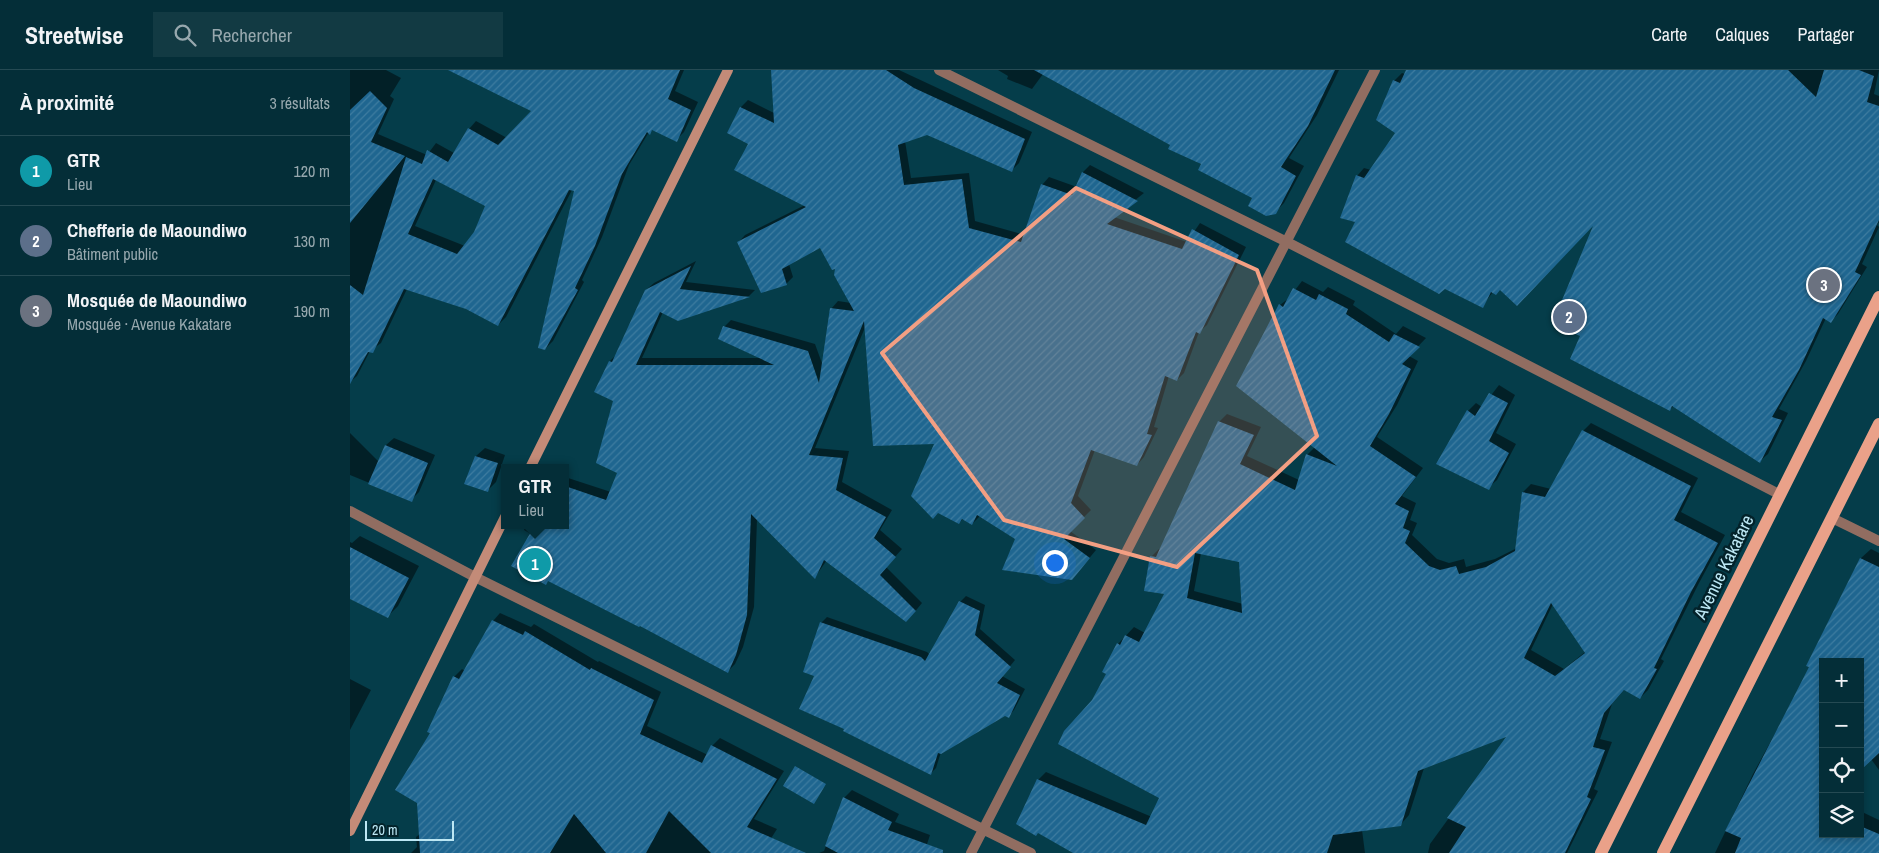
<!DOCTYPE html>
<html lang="fr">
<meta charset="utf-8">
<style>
body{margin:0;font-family:"Archivo Narrow",sans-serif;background:#123a43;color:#f1f3f6}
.controls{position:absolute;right:15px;bottom:15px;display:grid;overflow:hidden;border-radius:0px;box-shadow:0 2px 8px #0003}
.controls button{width:45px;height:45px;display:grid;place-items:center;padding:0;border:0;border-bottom:1px solid #254a53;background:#042e38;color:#f1f3f6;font:25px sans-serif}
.scale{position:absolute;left:15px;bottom:12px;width:89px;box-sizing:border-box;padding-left:5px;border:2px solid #bce7f4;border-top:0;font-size:14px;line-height:18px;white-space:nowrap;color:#bce7f4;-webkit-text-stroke:4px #03222a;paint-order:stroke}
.you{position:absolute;left:704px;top:492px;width:18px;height:18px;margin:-12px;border:4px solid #fff;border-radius:50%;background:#1a73e8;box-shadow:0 0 0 8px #1a73e833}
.badge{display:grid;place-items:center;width:32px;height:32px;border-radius:50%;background:#f39f83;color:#fff;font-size:16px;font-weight:700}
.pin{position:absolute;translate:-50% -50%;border:2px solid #fff;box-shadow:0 1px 5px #0006}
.popup{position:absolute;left:151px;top:394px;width:68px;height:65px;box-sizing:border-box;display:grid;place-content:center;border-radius:0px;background:#042e38;filter:drop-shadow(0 1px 4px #0005);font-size:16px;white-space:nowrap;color:#97a8ae}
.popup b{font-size:19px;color:#f1f3f6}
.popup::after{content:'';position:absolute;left:50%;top:100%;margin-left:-10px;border:10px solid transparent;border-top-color:#042e38}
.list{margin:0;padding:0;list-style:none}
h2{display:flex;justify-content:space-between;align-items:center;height:65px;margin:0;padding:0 20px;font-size:21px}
h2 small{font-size:16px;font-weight:400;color:#97a8ae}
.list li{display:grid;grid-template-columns:32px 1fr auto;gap:15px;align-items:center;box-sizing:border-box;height:70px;padding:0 20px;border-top:1px solid #254a53}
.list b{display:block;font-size:19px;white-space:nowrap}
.list p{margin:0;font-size:16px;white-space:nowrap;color:#97a8ae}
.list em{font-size:16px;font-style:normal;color:#97a8ae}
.icon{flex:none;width:28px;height:28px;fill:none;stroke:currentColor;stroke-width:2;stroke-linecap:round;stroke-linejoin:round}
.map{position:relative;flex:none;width:1529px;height:783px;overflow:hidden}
header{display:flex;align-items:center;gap:30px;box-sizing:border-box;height:70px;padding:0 25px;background:#042e38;border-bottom:1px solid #254a53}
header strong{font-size:24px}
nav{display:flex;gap:28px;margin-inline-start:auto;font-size:18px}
.search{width:350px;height:45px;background:#123a43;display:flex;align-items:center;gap:12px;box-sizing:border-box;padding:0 18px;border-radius:0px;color:#97a8ae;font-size:19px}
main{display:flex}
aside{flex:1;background:#042e38}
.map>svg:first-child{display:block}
.shadow{fill:#0007;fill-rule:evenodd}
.building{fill:url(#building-hatch);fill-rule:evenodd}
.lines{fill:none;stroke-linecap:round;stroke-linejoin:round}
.street{stroke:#916d61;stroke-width:10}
.secondary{stroke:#c38b78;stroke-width:10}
.primary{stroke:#eaa189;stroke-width:12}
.marked{fill:#f39f83;fill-opacity:0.2;stroke:#f39f83;stroke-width:4;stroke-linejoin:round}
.labels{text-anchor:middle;stroke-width:5;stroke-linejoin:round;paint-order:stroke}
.street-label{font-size:18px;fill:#bce7f4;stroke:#03222a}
</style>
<header>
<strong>Streetwise</strong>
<div class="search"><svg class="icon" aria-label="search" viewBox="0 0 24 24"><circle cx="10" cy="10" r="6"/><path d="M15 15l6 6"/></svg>Rechercher</div>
<nav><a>Carte</a><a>Calques</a><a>Partager</a></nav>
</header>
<main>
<aside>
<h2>À proximité<small>3 résultats</small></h2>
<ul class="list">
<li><span class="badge" style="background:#0f9aa8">1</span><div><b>GTR</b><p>Lieu</p></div><em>120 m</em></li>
<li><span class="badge" style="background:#5c6f8a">2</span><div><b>Chefferie de Maoundiwo</b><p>Bâtiment public</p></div><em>130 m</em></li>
<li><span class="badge" style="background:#6b7280">3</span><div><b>Mosquée de Maoundiwo</b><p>Mosquée · Avenue Kakatare</p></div><em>190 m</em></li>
</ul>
</aside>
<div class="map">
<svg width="1529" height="783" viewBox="0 0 1529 783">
<defs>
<pattern id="building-hatch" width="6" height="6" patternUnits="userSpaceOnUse" patternTransform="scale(1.25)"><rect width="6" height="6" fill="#1f6690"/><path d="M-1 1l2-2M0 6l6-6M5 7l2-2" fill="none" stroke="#3e7ca0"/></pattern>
</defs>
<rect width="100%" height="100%" fill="#053d4a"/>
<path class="shadow" d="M0,0H36L51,8L40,26L44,29L28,64L77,85L86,73L104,83L119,59L126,51L157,68L183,41L125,0H334L325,21L348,32L334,62L326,70L304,59L299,62L279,95L252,167L232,210L234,212L203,271L195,279L225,121L222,120L156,247L148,255L117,238L57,219L31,273L20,281L7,306L0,312ZM86,110L136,136L125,162L115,176L65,156Z
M423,0H549L682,62L669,93L661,101L577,63L555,71L561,108L619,103L625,151L675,165L692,115L699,107L727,117L733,102L740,95L794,123L764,147L837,172L850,153L896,177L857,255L849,262L834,303L827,310L819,306L804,357L808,358L794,387L787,395L745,380L728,426L741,440L720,461L746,480L722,509L666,469L630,446L622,454L613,449L609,453L586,372L516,255L465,378L499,381L492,412L542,440L530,460L552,479L536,497L572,533L563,544L477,490L465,507L407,449L404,537L393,577L385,594L378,601L290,554L199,510L181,464L174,460L176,455H215V407L261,422L269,402L260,291L266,285L296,220L304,213L346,191L336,212L405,220L399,226L328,249L313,242L292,288H412L374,257L381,250L465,274L473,296L481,239L488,231L501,233L487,197L470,177L439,194L443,207L436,214L388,173L395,165L455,135L399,73L378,63L391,37L398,30L424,43Z
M648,0H989L967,45L939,88L954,96L934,133L925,142L821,75L693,4L682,19L657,9L658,6Z
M1057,0H1529L1524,24L1529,26V152L1527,155L1529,157L1512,194L1517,197L1488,244L1481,251L1476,248L1456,291L1429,339L1438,343L1418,384L1410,391L1324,336L1319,340L1232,266L1246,151L1143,222L1132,236L1095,217L1007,151V106L1014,98L1021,100L1047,62L1044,11L1052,3L1055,4Z
M952,211L973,222L978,217L1005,231L1003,235L1046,264L1053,256L1076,268L1059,286L1068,291L1047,335L1027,367L1073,398L1052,426L1066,433L1060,450L1067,453L1062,465L1087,489L1099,493L1114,489L1116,497L1145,489L1167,478L1173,422L1181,414L1201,419L1234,360L1241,353L1348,408L1331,442L1375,465L1349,513L1311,589L1314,591L1298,620L1290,628L1275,619L1262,634L1250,669L1262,672L1244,719L1248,721L1217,783H1078L1080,774L1160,664L1074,698L1059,745L1051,754L1012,760L1015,783H726L688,710L696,702L802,747L811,727L743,630L757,603L768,574L784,557L795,563L816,523L801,487L809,479H811L869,352L877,344L911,357L897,386L949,410L957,385L965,377L930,235L939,228ZM851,483L890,491L893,534L844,521ZM1203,534L1235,582L1214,599L1181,580Z
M1149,315L1165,325L1146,363L1166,374L1147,410L1138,418L1118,341L1126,333L1132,337Z
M0,363L29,392L36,375L44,368L85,385L69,422L61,430L0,405Z
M135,378L155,385L146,412L137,421L116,413L126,386Z
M10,466L69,496L48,536L37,547L0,527V472L2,473Z
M1521,479L1529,483V700L1521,689L1510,698V592H1473V764H1510V741L1529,750V783H1365L1403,704L1461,597L1458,595L1511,488Z
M616,526L635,535L630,559L665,590L652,606L675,619L664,640L659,646L655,644L591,682L586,698L581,703L466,605L471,553L477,547L577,582L580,585L610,532Z
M150,543L181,557L184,554L248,592L249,591L311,622L297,656L358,685L362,676L370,668L434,701L404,749L427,759L420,770L451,783H61L67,777L66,767L70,764L82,662L79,661L104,607L112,599L115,601L143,551Z
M0,609L21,620L0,660Z
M502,720L549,744L545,752L580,765L574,783H469L474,781L494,728Z"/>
<path class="building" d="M98,0H330L318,29L341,40L327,72L302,60L300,65L297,62L272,104L245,176L225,218L228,220L195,280L188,278L224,121L219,120L148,256L116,239L54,219L23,283L18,282L0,314V215L13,225L56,87L72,94L77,80L98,92L118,58L148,75L181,41ZM83,109L135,136L124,162L107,184L58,164Z
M421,0H536L564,18L675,69L662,102L577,65L548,75L554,115L612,109L619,158L671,172L691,114L722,125L732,102L788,131L757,154L832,179L842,159L889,185L850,264L846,262L827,311L815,306L797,364L802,365L787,396L741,380L721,433L735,448L714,469L740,488L722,510L652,500L665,469L627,445L622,455L612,449L609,454L588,443L583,449L561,426L584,374L523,376L514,251L459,385L493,388L486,420L536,447L524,468L546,487L530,505L566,541L556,552L474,490L465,509L401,444L397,545L386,585L378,603L290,556L289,557L198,511L196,515L161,496L185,455H215V416L256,430L267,403L246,393L263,331L244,322L259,291L262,292L295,220L341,196L330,219L400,227L328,251L310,242L286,295H424L368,269L373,256L458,281L469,313L480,238L504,241L484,205L485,199L482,200L470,178L432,199L437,215L411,223L387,172L456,137L384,100L398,74L377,63L390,37L424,53Z
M684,0H985L958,56L931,97L946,106L926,144L916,146L898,136L902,128L848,100L851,94L818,79L820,75Z
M1056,0H1438L1466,27L1474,0H1509L1524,6L1517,32L1529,36V150L1505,202L1511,205L1481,253L1473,248L1449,300L1422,347L1432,350L1410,393L1322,336L1320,341L1220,289L1230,266L1202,254L1243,156L1167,236L1150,220L1146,225L1141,222L1133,238L1095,219L1089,224L995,172L1005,152L990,148L1006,105L1014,108L1045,63L1026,50L1043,10L1050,13Z
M20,21L37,38L21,72L55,86L0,153V40Z
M943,218L966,230L969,224L998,239L996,244L1039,272L1044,264L1070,277L1052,294L1061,299L1039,344L1020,376L1066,407L1045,434L1059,441L1053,458L1060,461L1055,473L1079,496L1090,500L1106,496L1109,504L1136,497L1165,481L1172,422L1195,427L1232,360L1341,416L1324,450L1368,473L1341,522L1304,598L1307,599L1290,629L1274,620L1254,643L1243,677L1255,680L1237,727L1241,729L1215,783H1099L1116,757L1097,748L1156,667L1068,701L1051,756L983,765L977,783H723L688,763L686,766L666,754L687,709L796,755L809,728L708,674L714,661L742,630L756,604L752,602L767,573L770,575L775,565L789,572L814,524L794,521L800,486L806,487L868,351L904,365L890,394L945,420L956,384L987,396L886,316L929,234L933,237ZM845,483L889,492L892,543L837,528ZM1201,533L1235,583L1205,606L1174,588Z
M1139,323L1158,333L1139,371L1159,383L1139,420L1086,394L1117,340L1125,346Z
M35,375L78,393L62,432L18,414Z
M125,386L148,393L138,422L114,414Z
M0,477L59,508L38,548L0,529Z
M1510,488L1529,497V683L1512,699L1510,698V592H1473V764H1510V756L1529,764V783H1385L1391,768L1375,761L1459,597L1456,596Z
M609,531L630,541L625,565L661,597L647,613L670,625L659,648L655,646L591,684L588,683L581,705L493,661L494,659L449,639L464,606L453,602L470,552L571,587L575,591Z
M142,550L173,565L175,561L240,600L241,598L304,630L290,664L352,693L361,675L427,709L397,757L456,783H361L319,741L296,783H256L224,744L200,783H70L67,733L45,720L80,663L77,662L103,606L109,609Z
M445,696L476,714L464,734L433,716Z
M493,727L542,752L538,760L593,780V783H488L475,776Z"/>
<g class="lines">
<path class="street" d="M589,0L937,172L1429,424
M0,441L125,507L681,783
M1482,448L1529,471
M621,783L1025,0"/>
<path class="secondary" d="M180,398L378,0
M0,761L155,447"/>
<path class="primary" d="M1251,783L1529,227
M1313,783L1529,354"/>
</g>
<path class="marked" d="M726,118L907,200L967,366L827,497L654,450L532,283Z"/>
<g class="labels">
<g class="street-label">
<text transform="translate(1374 497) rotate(-64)" y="6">Avenue Kakatare</text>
</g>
</g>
</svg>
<div class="controls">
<button>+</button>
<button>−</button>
<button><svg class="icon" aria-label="locate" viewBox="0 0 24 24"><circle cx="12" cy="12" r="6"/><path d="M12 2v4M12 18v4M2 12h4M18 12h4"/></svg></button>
<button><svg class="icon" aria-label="layers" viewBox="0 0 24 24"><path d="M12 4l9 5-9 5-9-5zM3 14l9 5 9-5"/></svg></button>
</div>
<div class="scale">20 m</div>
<div class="you"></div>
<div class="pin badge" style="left:185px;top:494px;background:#0f9aa8">1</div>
<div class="popup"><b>GTR</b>Lieu</div>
<div class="pin badge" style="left:1219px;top:247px;background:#5c6f8a">2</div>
<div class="pin badge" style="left:1474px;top:215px;background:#6b7280">3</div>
</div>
</main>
